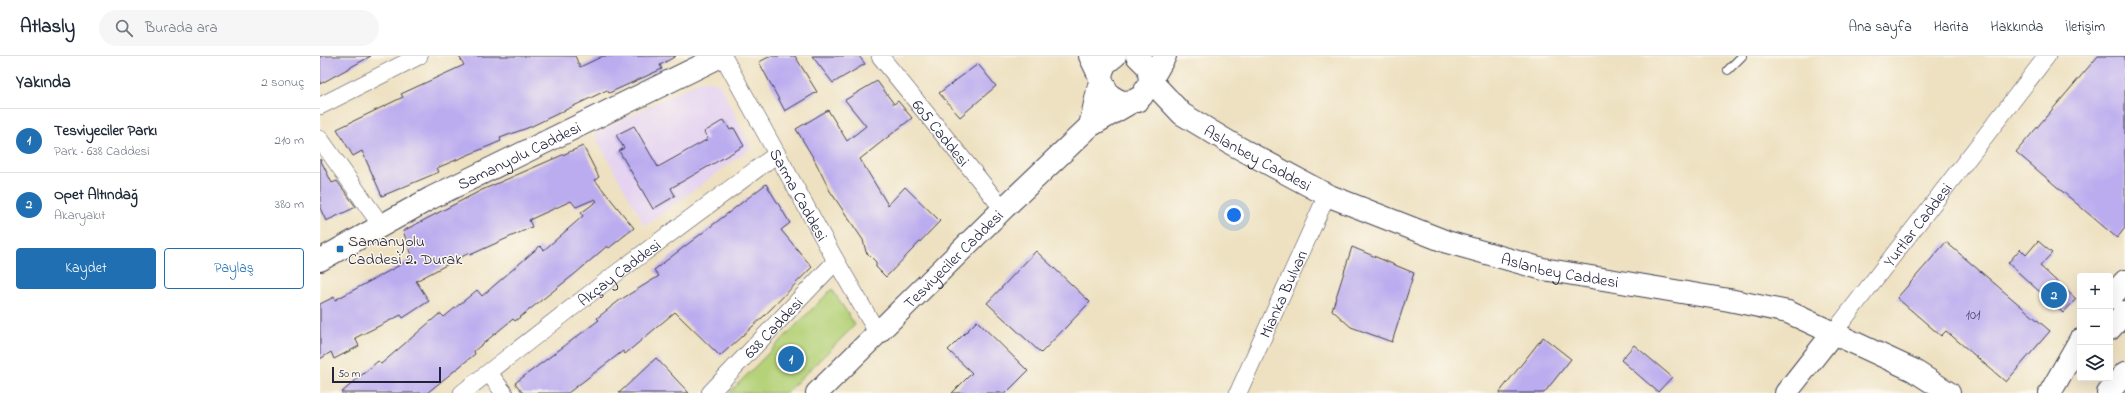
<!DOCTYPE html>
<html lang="tr">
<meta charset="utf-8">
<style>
body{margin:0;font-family:"Indie Flower",sans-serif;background:#f6f6f7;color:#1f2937}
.controls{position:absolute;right:12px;bottom:12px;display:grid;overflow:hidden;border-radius:4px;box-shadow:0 4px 16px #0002}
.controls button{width:36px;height:36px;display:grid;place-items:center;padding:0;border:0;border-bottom:1px solid #e0e1e3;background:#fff;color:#1f2937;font:20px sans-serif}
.scale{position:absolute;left:12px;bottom:10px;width:109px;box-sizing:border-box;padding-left:4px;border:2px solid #22223b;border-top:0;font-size:11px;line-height:14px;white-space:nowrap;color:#22223b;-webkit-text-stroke:3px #fbf7ec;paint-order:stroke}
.you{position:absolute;left:914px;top:159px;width:14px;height:14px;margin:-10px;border:3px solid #fff;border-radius:50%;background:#1a73e8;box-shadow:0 0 0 6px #1a73e833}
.badge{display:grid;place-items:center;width:26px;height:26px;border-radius:50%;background:#1f6fb2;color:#fff;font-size:13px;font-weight:700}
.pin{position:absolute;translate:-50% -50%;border:2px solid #fff;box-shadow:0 1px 4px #0006}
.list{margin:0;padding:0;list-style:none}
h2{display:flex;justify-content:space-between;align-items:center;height:52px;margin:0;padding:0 16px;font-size:17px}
h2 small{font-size:13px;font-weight:400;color:#747a83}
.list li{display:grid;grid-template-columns:26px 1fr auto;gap:12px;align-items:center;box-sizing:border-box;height:64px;padding:0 16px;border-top:1px solid #e0e1e3}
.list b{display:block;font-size:15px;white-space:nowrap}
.list p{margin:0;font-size:13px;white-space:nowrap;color:#747a83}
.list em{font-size:13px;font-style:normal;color:#747a83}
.actions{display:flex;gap:8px;padding:12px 16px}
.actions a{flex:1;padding:9px 0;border:1px solid #1f6fb2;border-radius:4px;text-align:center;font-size:14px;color:#1f6fb2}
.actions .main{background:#1f6fb2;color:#fff}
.icon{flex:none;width:22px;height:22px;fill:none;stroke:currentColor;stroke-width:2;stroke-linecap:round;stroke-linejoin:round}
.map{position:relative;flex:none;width:1805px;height:337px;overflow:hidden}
header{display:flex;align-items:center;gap:24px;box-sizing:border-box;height:56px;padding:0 20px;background:#fff;border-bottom:1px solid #e0e1e3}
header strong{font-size:19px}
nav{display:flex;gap:22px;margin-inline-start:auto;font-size:14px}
.search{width:280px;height:36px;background:#f6f6f7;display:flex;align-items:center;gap:10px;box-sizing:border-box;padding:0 14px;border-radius:22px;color:#747a83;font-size:15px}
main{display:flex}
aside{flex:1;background:#fff}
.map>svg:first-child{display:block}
.built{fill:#e5d3f1}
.green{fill:#b5d279;stroke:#6c7a5a}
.building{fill:#bbacef}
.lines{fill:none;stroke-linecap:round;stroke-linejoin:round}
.lane-casing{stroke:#413f4f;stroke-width:10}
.street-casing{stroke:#413f4f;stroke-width:18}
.secondary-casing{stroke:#413f4f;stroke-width:24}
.primary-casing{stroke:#413f4f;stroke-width:24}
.lane{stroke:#fff;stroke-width:8}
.street{stroke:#fff;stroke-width:17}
.secondary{stroke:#fff;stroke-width:22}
.primary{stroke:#fff;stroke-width:22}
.poi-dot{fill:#1f6fb2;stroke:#fbf7ec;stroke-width:1.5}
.labels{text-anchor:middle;stroke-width:3;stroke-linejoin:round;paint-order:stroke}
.number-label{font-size:14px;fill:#484468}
.street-label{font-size:16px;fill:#22223b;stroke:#fbf7ec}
.poi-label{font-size:16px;fill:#22223b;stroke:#fbf7ec;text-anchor:start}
</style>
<header>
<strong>Atlasly</strong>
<div class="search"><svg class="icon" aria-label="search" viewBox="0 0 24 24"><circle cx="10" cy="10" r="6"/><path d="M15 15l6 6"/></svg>Burada ara</div>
<nav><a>Ana sayfa</a><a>Harita</a><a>Hakkında</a><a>İletişim</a></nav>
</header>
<main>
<aside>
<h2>Yakında<small>2 sonuç</small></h2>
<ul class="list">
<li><span class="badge">1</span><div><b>Tesviyeciler Parkı</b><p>Park · 638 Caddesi</p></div><em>210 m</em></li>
<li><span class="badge">2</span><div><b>Opet Altındağ</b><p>Akaryakıt</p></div><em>380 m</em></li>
</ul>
<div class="actions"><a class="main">Kaydet</a><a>Paylaş</a></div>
</aside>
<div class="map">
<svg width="1805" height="337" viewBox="0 0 1805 337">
<rect width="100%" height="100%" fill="#fbf7ec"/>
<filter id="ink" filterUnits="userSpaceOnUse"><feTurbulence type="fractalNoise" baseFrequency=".025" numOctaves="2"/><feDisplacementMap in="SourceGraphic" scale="8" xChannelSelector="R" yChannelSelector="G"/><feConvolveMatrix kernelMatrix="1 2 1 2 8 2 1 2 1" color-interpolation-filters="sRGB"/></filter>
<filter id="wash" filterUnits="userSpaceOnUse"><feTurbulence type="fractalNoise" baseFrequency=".012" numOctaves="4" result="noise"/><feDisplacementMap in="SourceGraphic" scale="16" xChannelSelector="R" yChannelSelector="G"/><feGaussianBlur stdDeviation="0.9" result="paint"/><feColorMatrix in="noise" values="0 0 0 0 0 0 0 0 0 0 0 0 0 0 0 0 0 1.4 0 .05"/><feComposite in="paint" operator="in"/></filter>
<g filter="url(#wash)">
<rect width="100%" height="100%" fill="#eee1c1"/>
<path class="built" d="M380,25H393L401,30L431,92L325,170L274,78Z"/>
<path class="green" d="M512,233L535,269L466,337H409Z"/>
<g id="blocks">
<path class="building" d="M0,0H51L0,28Z
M139,0H255L260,11L283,0H356L340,9L342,13L289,37L287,34L210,71L180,82L181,85L117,112L119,116L62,140L42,95L33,100L17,73L83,41L81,38L144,9Z
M451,0H475L497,36L465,55L439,6Z
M492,0H539L545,8L513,27Z
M1778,0H1805V172L1797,182L1696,96Z
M658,8L676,30L640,61L619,37Z
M557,25L574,48L578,45L592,62L540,103L568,149L585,131L620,165L566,221L556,211V206L546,196L543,184L510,135L494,103L476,73L508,54L527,85L546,70L525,44Z
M404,64L410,74L414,72L424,90L351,132L355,140L333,153L299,95L304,92L296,79L314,70L338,111L388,83L384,76Z
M263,90L279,121L275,124L314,172L289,192L287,190L256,217L195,265L193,263L154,295L155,298L107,337H21L58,305L61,308L118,259L121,258L124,261L157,234L162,240L220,190L224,194L263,160L261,157L277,145L275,143L256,151L251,145L209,164L212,171L150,199L149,197L96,225L109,245L83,262L81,259L35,282L39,290L14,303L11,296L0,303V248L14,241L15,244L93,202L83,175L162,134Z
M0,103L12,127L17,125L36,151L6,165L0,152Z
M446,128L470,167L461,174L492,211L443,261L400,300L355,256L305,298L303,295L248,337H203L195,327L279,264L277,262L300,244L339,220L334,214Z
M1718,185L1732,197L1720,210L1756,243L1743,257L1688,207L1700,193L1706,199Z
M1626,186L1730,275L1686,326L1626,275L1621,280L1577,242Z
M1032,191L1094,217L1072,286L1031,271L1012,254Z
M716,195L770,246L721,297L667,247Z
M657,265L708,315L686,337H632L652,317L628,294Z
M1223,281L1251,303L1224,337H1179Z
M1314,289L1352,321L1338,336L1301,304Z
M336,302L369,337H299Z"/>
</g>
</g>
<g filter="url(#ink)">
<use href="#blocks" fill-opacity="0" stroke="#413f4f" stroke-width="1"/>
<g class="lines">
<defs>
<path id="lane" d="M1408,14L1422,0"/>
<g id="street">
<path id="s1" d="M403,0L516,205L557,276"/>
<path id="s2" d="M560,0L683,153"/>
<path d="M0,50L99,0"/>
<path d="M0,83L61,169"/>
<path id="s3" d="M1514,276L1727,0"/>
<path d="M169,317L184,337"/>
<path id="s4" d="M142,337L294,219L457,98"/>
<path id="s5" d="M390,337L516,205"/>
<path id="s6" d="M918,337L1007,139"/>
</g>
<g id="secondary">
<path d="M770,0L788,38L801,46L818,45"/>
<path id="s7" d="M817,0L828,11L830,24L862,58L912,88L1007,139L1127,186L1223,213L1409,244L1468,256L1593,314L1629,337"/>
<path d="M770,70L782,16L785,8L795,0"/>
<path id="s8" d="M0,204L111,142L401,0"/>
<path id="s9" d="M497,337L683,153L770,70L822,40L845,0"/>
<path d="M1466,337L1514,276"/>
</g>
<path id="primary" d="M1790,242L1805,225
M1790,273L1805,256
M1730,337L1760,284
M1788,337L1805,317"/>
</defs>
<use href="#lane" class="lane-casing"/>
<use href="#street" class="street-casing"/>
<use href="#secondary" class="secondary-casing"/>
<use href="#primary" class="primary-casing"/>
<use href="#lane" class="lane"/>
<use href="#street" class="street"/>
<use href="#secondary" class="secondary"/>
<use href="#primary" class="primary"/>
</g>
</g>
<rect class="poi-dot" x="16" y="189" width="8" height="8" rx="2"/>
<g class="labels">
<g class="number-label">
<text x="1653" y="263">101</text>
</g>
<g class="street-label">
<text dy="6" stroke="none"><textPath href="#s2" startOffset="98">605 Caddesi</textPath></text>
<text dy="6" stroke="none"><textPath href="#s8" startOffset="225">Samanyolu Caddesi</textPath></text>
<text dy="6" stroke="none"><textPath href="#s7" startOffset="163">Aslanbey Caddesi</textPath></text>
<text dy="6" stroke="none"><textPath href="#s1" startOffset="158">Sarma Caddesi</textPath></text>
<text dy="6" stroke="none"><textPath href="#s3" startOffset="136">Yurtlar Caddesi</textPath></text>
<text dy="6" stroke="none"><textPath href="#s9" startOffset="191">Tesviyeciler Caddesi</textPath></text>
<text dy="6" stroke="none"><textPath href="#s7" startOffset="487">Aslanbey Caddesi</textPath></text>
<text dy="6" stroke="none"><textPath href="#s4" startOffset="198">Akçay Caddesi</textPath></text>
<text dy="6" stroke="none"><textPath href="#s6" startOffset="109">Mianka Bulvarı</textPath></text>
<text dy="6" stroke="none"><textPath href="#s5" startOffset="91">638 Caddesi</textPath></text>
</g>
<g class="poi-label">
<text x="28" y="190">Samanyolu<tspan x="28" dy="18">Caddesi 2. Durak</tspan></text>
</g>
</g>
</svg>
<div class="controls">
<button>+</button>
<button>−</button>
<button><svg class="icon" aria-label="layers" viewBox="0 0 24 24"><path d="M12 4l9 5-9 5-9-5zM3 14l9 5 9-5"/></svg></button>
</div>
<div class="scale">50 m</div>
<div class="you"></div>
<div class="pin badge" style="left:471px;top:303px">1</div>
<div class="pin badge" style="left:1734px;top:239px">2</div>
</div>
</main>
